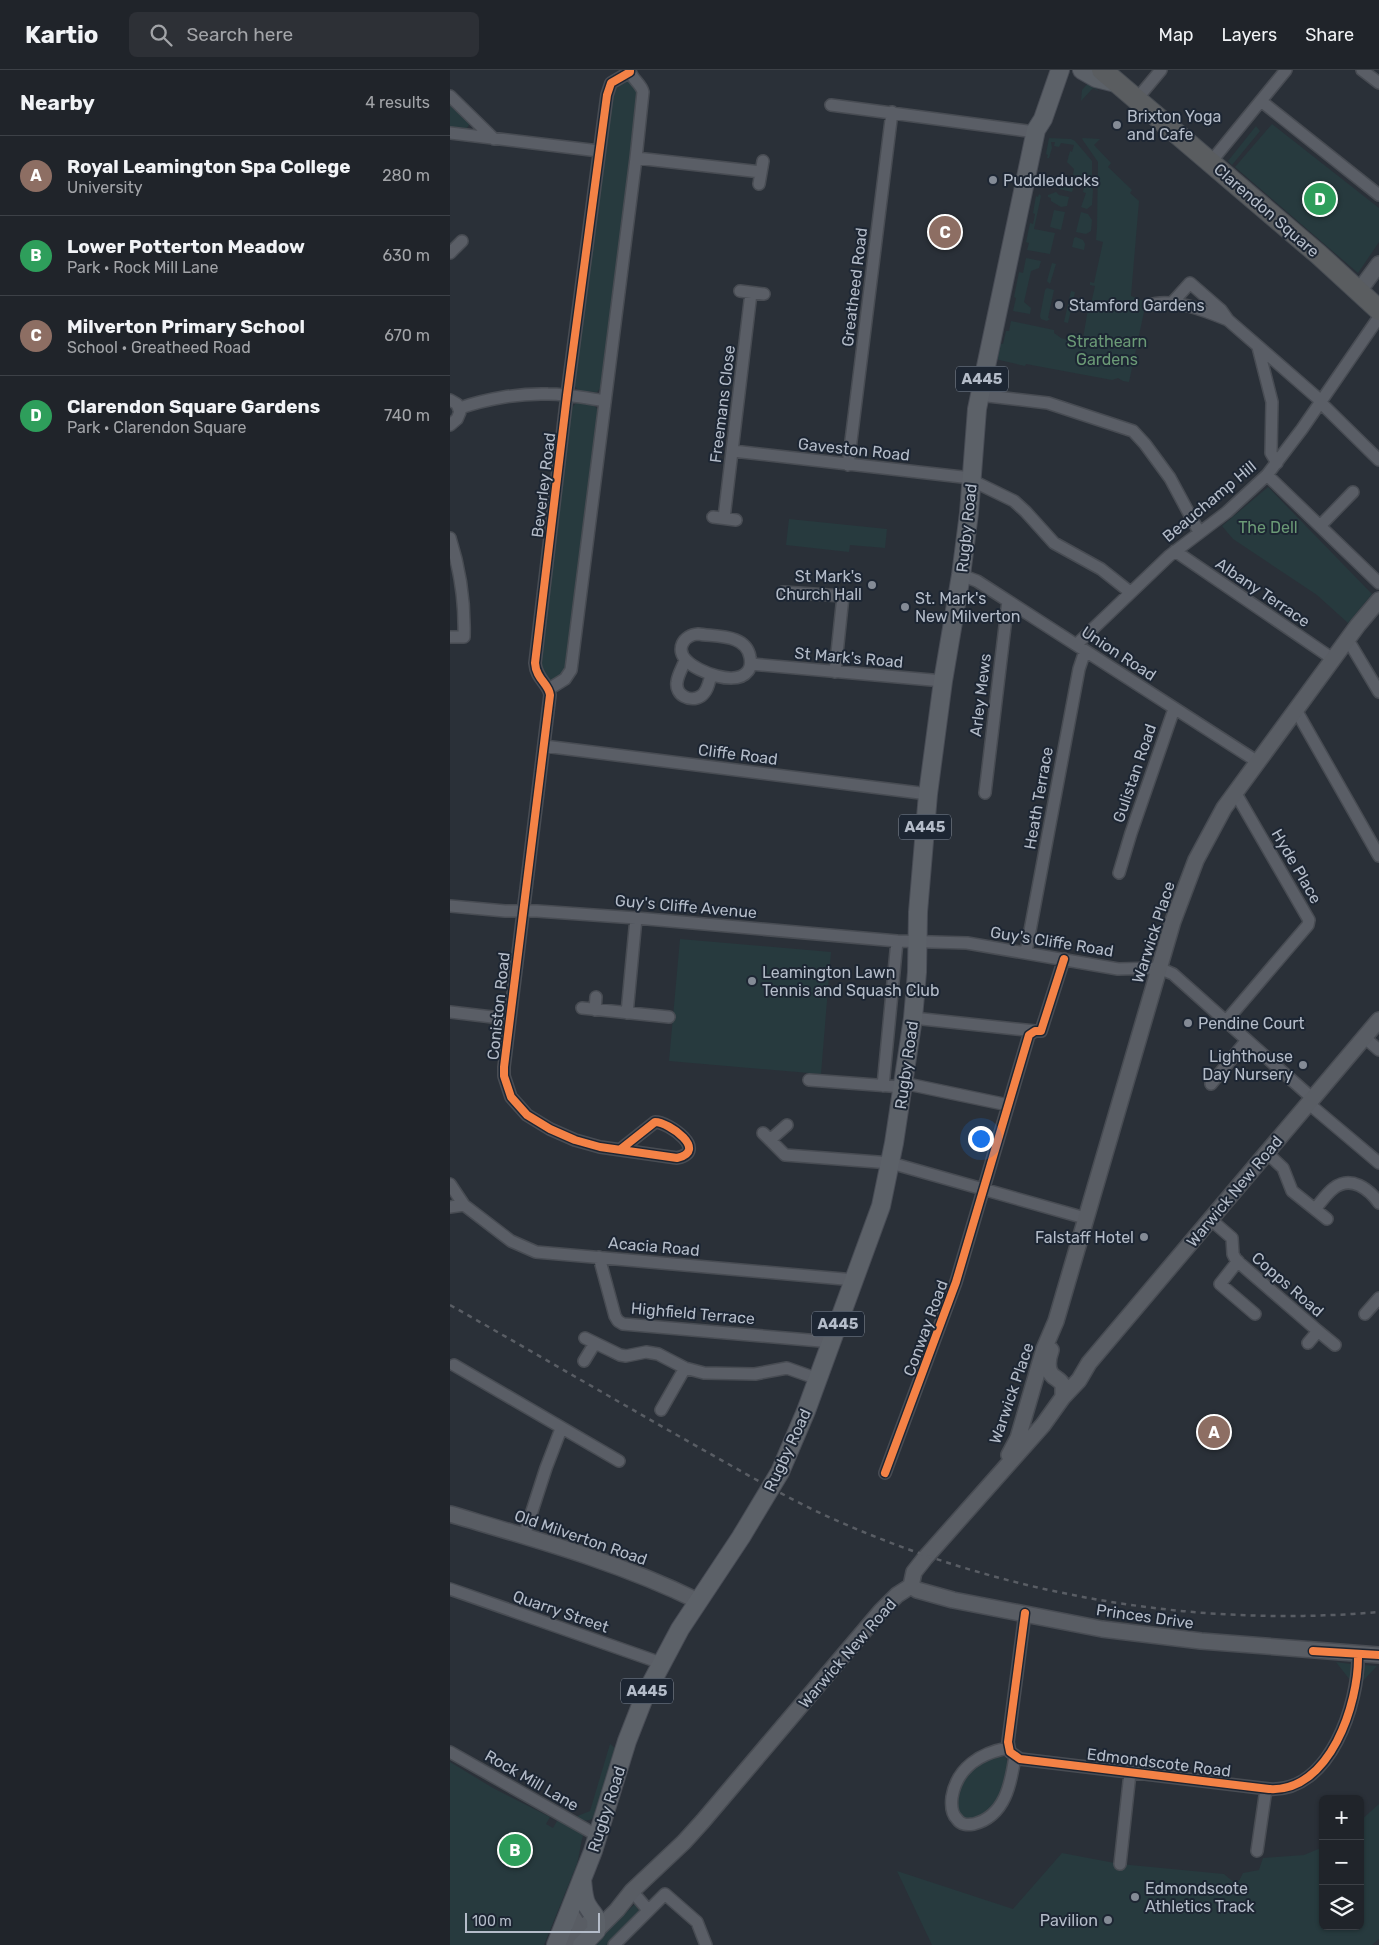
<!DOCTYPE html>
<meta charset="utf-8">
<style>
body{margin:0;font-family:Rubik,sans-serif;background:#2d3036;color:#f1f3f6}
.controls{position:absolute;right:15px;bottom:15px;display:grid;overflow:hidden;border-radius:8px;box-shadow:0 1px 4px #0004}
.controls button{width:45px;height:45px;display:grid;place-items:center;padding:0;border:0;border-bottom:1px solid #3d4147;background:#20242a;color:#f1f3f6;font:25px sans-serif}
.scale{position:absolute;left:15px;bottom:12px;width:135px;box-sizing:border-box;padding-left:5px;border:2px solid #b4bcc9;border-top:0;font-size:14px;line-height:18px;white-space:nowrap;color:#b4bcc9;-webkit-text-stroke:4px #1d2633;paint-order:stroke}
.you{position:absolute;left:530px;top:1068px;width:18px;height:18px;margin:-12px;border:4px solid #fff;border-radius:50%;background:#1a73e8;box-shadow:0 0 0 8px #1a73e833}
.badge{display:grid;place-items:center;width:32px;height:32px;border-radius:50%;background:#bca0f2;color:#fff;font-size:16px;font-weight:700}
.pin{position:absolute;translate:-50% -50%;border:2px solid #fff;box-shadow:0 1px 5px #0006}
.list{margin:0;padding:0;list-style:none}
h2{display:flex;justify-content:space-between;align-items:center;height:65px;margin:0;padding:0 20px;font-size:21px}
h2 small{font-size:16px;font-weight:400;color:#a2a4a8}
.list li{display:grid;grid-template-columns:32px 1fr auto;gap:15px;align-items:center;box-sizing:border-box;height:80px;padding:0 20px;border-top:1px solid #3d4147}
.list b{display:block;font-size:19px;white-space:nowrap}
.list p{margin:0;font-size:16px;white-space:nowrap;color:#a2a4a8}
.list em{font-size:16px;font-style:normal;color:#a2a4a8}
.icon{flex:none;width:28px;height:28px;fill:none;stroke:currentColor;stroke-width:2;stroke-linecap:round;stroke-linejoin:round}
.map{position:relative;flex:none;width:929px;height:1875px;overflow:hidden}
header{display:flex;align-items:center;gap:30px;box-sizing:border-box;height:70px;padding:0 25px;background:#20242a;border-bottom:1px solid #3d4147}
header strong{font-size:24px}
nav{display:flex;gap:28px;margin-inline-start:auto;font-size:18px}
.search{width:350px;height:45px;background:#2d3036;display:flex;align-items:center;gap:12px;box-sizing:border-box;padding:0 18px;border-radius:8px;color:#a2a4a8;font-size:19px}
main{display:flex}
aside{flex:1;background:#20242a}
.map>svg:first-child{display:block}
.green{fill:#273a3e}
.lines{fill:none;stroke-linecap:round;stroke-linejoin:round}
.street-casing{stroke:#484c53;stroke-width:14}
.secondary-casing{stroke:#484c53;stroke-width:18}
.primary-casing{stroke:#484c55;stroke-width:20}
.highway-casing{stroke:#474c53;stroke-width:22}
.street{stroke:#5a5e66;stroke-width:11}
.secondary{stroke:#595d64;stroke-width:15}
.primary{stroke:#5c6168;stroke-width:18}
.highway{stroke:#5a5d60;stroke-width:20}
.rail{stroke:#595d64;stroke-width:2.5;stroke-dasharray:5 5;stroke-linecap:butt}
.cycleway-casing{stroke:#1d2633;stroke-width:11}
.cycleway{stroke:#f48246;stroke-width:8}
.poi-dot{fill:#848b96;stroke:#1d2633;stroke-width:2}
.labels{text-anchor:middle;stroke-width:4;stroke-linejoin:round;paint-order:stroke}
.shield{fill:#1d2633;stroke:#878f9c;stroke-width:1}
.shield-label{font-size:15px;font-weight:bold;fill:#b4bcc9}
.poi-label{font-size:16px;fill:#b4bcc9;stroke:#1d2633;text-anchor:start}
.street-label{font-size:16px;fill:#b4bcc9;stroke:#1d2633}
.park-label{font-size:16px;fill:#6b9a76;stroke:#1d2633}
</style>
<header>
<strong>Kartio</strong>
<div class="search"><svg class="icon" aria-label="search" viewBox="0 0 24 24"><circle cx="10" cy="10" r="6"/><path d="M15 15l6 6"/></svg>Search here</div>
<nav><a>Map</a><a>Layers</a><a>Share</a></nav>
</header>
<main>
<aside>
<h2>Nearby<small>4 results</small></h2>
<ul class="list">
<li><span class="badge" style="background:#8d6e63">A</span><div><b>Royal Leamington Spa College</b><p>University</p></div><em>280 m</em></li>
<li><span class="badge" style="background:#2e9e5b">B</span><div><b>Lower Potterton Meadow</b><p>Park · Rock Mill Lane</p></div><em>630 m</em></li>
<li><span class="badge" style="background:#8d6e63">C</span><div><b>Milverton Primary School</b><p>School · Greatheed Road</p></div><em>670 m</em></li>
<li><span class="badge" style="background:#2e9e5b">D</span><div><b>Clarendon Square Gardens</b><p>Park · Clarendon Square</p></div><em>740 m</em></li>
</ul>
</aside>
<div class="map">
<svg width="929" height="1875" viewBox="0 0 929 1875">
<rect width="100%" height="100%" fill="#2a3038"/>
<path class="green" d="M173,11H180L190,21L152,316L147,322L129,321L124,315L162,20Z
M639,12V14L642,17L643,16L649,22L643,18L631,31L632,20Z
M0,31L20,53L16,60H0Z
M822,54L929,138V172L908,203L785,97Z
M806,56L810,61L782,95L778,91Z
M599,68L621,69L625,71L642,91V108L623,105L624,99L617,92L620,81L622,82L624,75L611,73L609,77L604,76L605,72H601L602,78L599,88H597L598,85L596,84Z
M633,68L650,69L644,75L661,93L658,97L682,120L680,123L689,131L681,226L699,233V237L694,242L679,312L673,311L668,308L662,310L576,294L575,296L545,289L549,273L553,274L556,261H559L561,251L604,260V263L611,268L622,271L624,266L633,268L639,233L641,234L645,216L640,215V212L644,213L653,172L646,170L647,158L648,92L632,69Z
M613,109L625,113L622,122L609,119Z
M635,113L640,115L643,120L642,135L637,139L631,137L636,123L633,122Z
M606,122L609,125L619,127L617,136L611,137L601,131V128L598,127V125Z
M589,124L591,126L584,159L605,163L600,184L577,180L579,173L576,172L580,153L583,154L585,144L583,143L586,126L588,127Z
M604,140L615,142L611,160L600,157Z
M631,142L638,144L642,150L641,161L636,164L626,162Z
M626,167L633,170L635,174L634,180L622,177L624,168Z
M576,188L591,191L589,198L581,201L574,232L581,238L580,244L563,241L566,228L564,227L569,202L573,203Z
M602,193L606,194L600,214L597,211Z
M597,218L604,220L598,248L600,249L597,251L591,249L590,246L595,220Z
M621,221L625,222L618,253L614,252Z
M127,332C137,333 145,332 149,343L117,602C112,608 105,613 97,611L89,595L119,341Z
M818,417L922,524L898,553L867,525L783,469L772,456Z
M339,449L437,459L435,478L400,475L399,482L336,475Z
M230,869L381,882L371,1004L219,991Z
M886,1592L901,1594L903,1598L902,1610H900Z
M914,1595L927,1596L911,1613Z
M158,1672L166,1679L144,1747C138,1753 131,1750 125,1747L140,1741L160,1674Z
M548,1686L555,1687C564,1698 551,1731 540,1740C533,1747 525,1749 515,1749L508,1744C505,1726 510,1706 526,1694C532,1690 542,1688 548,1686Z
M0,1692L43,1718L100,1747L96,1754L103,1758L107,1751L111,1750L134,1763C130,1774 130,1783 127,1794L94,1875H0Z
M929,1734V1869L922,1875H482L447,1801L563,1839L612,1783L670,1794L774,1804L787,1815L793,1803L809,1800L813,1788L854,1785L873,1777V1856H910V1751Z
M185,1834L190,1843L180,1854H177L156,1875H142Z"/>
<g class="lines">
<defs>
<path id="street" d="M912,0L929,13
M0,26L44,69
M686,30L711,0
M811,31L929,125
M381,35L585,62
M0,63L149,81
M186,88L311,102
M760,93L836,0
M309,114L313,91
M0,183L12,171
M290,221L314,224
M721,234L740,213L771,240L778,250L871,331
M699,235C722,227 756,241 778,250
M808,277L822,332L821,383L827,393
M529,325L598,333L683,361L695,374L720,408L749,462
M0,330L7,334L10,342L7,349L0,355
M870,332L929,390
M10,338C36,329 69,323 98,324C117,324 136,328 155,331
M283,381L521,408
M398,395L442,42
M817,405L929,513
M521,410L564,431L576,442L604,473L651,499L680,522
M263,447L286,450
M274,448L301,223
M870,456L903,422
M0,468C10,499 15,534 14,567H0
M725,481L883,589
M511,505L527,511L808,692
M333,522L393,526L385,602
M248,564C267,567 296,564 300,587C301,592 301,597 298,601C286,617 248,602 237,591C225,580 233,565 248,564Z
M898,570L929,622
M626,575L719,486L777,442L817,405L852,359L929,247
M235,590C233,597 228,604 227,612C225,625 240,633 251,626C258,621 259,612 261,605
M301,594L493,611
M99,619L115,609L121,600L186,88L193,22C191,13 181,9 180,0
M846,640L929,786
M94,676L478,724
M535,723L558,531
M669,803L681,763L724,639
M0,836L55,841H87L186,848L447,871L517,873L668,899L709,898L723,904L862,1028
M576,882L629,599L635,581
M132,938L219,947
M145,940L146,927
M0,942L59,949
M177,943L186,848
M463,948L585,961
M776,951L858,855L859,850L785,722
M914,967L929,980
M359,1010L453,1017
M453,1013L558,1035
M761,1014L797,970
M433,1016L447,871
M858,1033L929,1093
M313,1063L335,1085L441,1093L635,1148
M320,1070L337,1055
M171,1079L205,1052C219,1052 259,1081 227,1088L150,1077L125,1070L100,1059L77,1045L61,1027L54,1006V997L100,625C99,614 86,609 85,593L117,325L157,25L161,13L180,2
M817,1083L833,1098L842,1121L877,1149
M0,1114L14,1135L61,1171L86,1182L405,1210
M0,1137L14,1135
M865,1139C871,1132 877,1123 884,1118C901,1105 919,1119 929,1133
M760,1149L782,1168L783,1184L786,1190L868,1261
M149,1187L165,1246L168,1251L173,1254L382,1272
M788,1191L770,1214L805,1244
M915,1244L929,1228
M135,1268L170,1285L176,1286L196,1282L208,1284L235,1298L254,1303L305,1304L337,1298L368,1309
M858,1273L868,1261L885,1275
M134,1291L145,1273
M4,1295L169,1391
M211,1340L235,1298
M435,1403L506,1212L579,965L585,961H591L614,889
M74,1466L96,1398L111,1359
M0,1519L211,1593
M575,1543L558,1672L560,1682L570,1689L819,1719C880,1723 909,1633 908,1585
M558,1678C531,1683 507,1697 502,1727C501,1735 501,1743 507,1749C511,1755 517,1755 524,1754C555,1746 561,1714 565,1686
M0,1682L148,1766
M807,1781L816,1719
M670,1794L680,1703
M182,1821L198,1840
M164,1875L215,1824L247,1852L256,1875"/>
<path id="secondary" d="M909,221L929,194
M601,1280C598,1288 596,1300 603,1306C607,1309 610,1310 613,1315V1327
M559,1385L568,1368L594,1279L606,1251L723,851L746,790L774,738L908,555L929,530
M0,1444C84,1469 169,1492 248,1531
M461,1516L467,1520L503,1530L652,1559L751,1571L929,1585
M119,1841L128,1855L146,1861L167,1840L182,1821L234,1772L253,1751L431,1541L447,1525L461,1516L464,1502L475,1488L593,1355L613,1327L629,1310L639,1293L929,950
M118,1875L140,1851"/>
<path id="primary" d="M632,0L646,8L666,13
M106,1875L143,1781L177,1671L195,1625L230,1559L291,1467L330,1402L356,1341L431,1136L444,1073L463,948L467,902L468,842L478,724L493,611L511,505L519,443L527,339L586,60L593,49L610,0
M132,1875L146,1861C147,1842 145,1849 137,1835C133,1828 133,1818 132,1810"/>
<path id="highway" d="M652,0L868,184L929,240"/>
</defs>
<use href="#street" class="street-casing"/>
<use href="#secondary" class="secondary-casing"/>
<use href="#primary" class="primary-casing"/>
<use href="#highway" class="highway-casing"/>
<use href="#street" class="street"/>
<use href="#secondary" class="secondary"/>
<use href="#primary" class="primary"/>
<use href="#highway" class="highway"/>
<path class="rail" d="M0,1235C83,1282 165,1330 248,1377C295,1403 341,1431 390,1452C559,1526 746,1558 929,1542"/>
<defs>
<path id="cycleway" d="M171,1079L205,1052C219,1052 259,1081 227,1088L150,1077L125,1070L100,1059L77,1045L61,1027L54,1006V997L100,625C99,614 86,609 85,593L117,325L157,25L161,13L180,2V0
M435,1403L506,1212L579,965L585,961H591L614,889
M575,1543L558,1672L560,1682L570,1689L819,1719C880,1723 909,1633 908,1585
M863,1581L929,1585"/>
</defs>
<use href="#cycleway" class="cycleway-casing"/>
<use href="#cycleway" class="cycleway"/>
</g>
<g class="poi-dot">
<circle cx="667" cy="55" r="5"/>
<circle cx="543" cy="110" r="5"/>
<circle cx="609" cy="235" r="5"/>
<circle cx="422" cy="515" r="5"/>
<circle cx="455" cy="537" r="5"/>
<circle cx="302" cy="911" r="5"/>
<circle cx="738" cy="953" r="5"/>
<circle cx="853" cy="995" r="5"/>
<circle cx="694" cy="1167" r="5"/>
<circle cx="685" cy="1827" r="5"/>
<circle cx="658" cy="1850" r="5"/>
</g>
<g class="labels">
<g class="shield">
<rect x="506" y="296.5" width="52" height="25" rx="4"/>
<rect x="449" y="744.5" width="52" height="25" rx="4"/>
<rect x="362" y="1241.5" width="52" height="25" rx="4"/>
<rect x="171" y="1608.5" width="52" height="25" rx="4"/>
</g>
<g class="shield-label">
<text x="532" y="314">A445</text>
<text x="475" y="762">A445</text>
<text x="388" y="1259">A445</text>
<text x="197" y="1626">A445</text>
</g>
<g class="poi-label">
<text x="677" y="52">Brixton Yoga<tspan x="677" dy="18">and Cafe</tspan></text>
<text x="553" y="116">Puddleducks</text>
<text x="619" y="241">Stamford Gardens</text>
<text x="412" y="512" text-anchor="end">St Mark's<tspan x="412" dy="18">Church Hall</tspan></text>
<text x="465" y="534">St. Mark's<tspan x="465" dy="18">New Milverton</tspan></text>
<text x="312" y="908">Leamington Lawn<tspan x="312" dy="18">Tennis and Squash Club</tspan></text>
<text x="748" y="959">Pendine Court</text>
<text x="843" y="992" text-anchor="end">Lighthouse<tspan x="843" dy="18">Day Nursery</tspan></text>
<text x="684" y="1173" text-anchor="end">Falstaff Hotel</text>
<text x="695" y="1824">Edmondscote<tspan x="695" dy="18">Athletics Track</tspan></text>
<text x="648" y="1856" text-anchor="end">Pavilion</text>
</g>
<g class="street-label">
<text transform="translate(817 140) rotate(41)" y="6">Clarendon Square</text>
<text transform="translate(404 217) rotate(-83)" y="6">Greatheed Road</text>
<text transform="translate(272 334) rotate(-83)" y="6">Freemans Close</text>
<text transform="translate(404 379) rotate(6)" y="6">Gaveston Road</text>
<text transform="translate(93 415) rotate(-83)" y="6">Beverley Road</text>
<text transform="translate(759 431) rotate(-40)" y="6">Beauchamp Hill</text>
<text transform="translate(516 458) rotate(-84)" y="6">Rugby Road</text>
<text transform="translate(813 522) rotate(34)" y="6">Albany Terrace</text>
<text transform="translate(669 583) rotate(33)" y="6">Union Road</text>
<text transform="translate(399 587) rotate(5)" y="6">St Mark's Road</text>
<text transform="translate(530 625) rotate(-83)" y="6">Arley Mews</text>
<text transform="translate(288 684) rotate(7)" y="6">Cliffe Road</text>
<text transform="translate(684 703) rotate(-71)" y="6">Gulistan Road</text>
<text transform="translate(588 728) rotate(-80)" y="6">Heath Terrace</text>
<text transform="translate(847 796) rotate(60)" y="6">Hyde Place</text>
<text transform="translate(236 836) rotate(5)" y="6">Guy's Cliffe Avenue</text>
<text transform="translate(703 862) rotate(-72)" y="6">Warwick Place</text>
<text transform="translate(602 871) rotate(9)" y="6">Guy's Cliffe Road</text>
<text transform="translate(48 936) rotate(-84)" y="6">Coniston Road</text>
<text transform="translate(456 995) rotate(-82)" y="6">Rugby Road</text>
<text transform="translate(784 1121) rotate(-50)" y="6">Warwick New Road</text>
<text transform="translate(204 1176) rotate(5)" y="6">Acacia Road</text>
<text transform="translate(838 1214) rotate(41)" y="6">Copps Road</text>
<text transform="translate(243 1243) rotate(5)" y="6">Highfield Terrace</text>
<text transform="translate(475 1258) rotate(-70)" y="6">Conway Road</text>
<text transform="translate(561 1323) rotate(-71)" y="6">Warwick Place</text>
<text transform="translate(337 1380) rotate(-65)" y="6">Rugby Road</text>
<text transform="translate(131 1467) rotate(19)" y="6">Old Milverton Road</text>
<text transform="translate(111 1541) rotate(19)" y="6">Quarry Street</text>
<text transform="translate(695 1546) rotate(8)" y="6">Princes Drive</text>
<text transform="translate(397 1583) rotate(-49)" y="6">Warwick New Road</text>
<text transform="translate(709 1692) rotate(7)" y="6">Edmondscote Road</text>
<text transform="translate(82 1710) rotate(30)" y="6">Rock Mill Lane</text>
<text transform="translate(156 1739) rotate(-72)" y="6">Rugby Road</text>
</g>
<g class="park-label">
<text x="657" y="277">Strathearn<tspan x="657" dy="18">Gardens</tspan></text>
<text x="818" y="463">The Dell</text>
</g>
</g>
</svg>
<div class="controls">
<button>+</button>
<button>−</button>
<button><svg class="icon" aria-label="layers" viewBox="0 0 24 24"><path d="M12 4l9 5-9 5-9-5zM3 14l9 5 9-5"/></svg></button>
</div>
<div class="scale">100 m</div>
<div class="you"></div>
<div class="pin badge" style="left:764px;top:1362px;background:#8d6e63">A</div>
<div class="pin badge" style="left:65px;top:1780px;background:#2e9e5b">B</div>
<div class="pin badge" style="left:495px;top:162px;background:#8d6e63">C</div>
<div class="pin badge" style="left:870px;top:129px;background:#2e9e5b">D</div>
</div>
</main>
